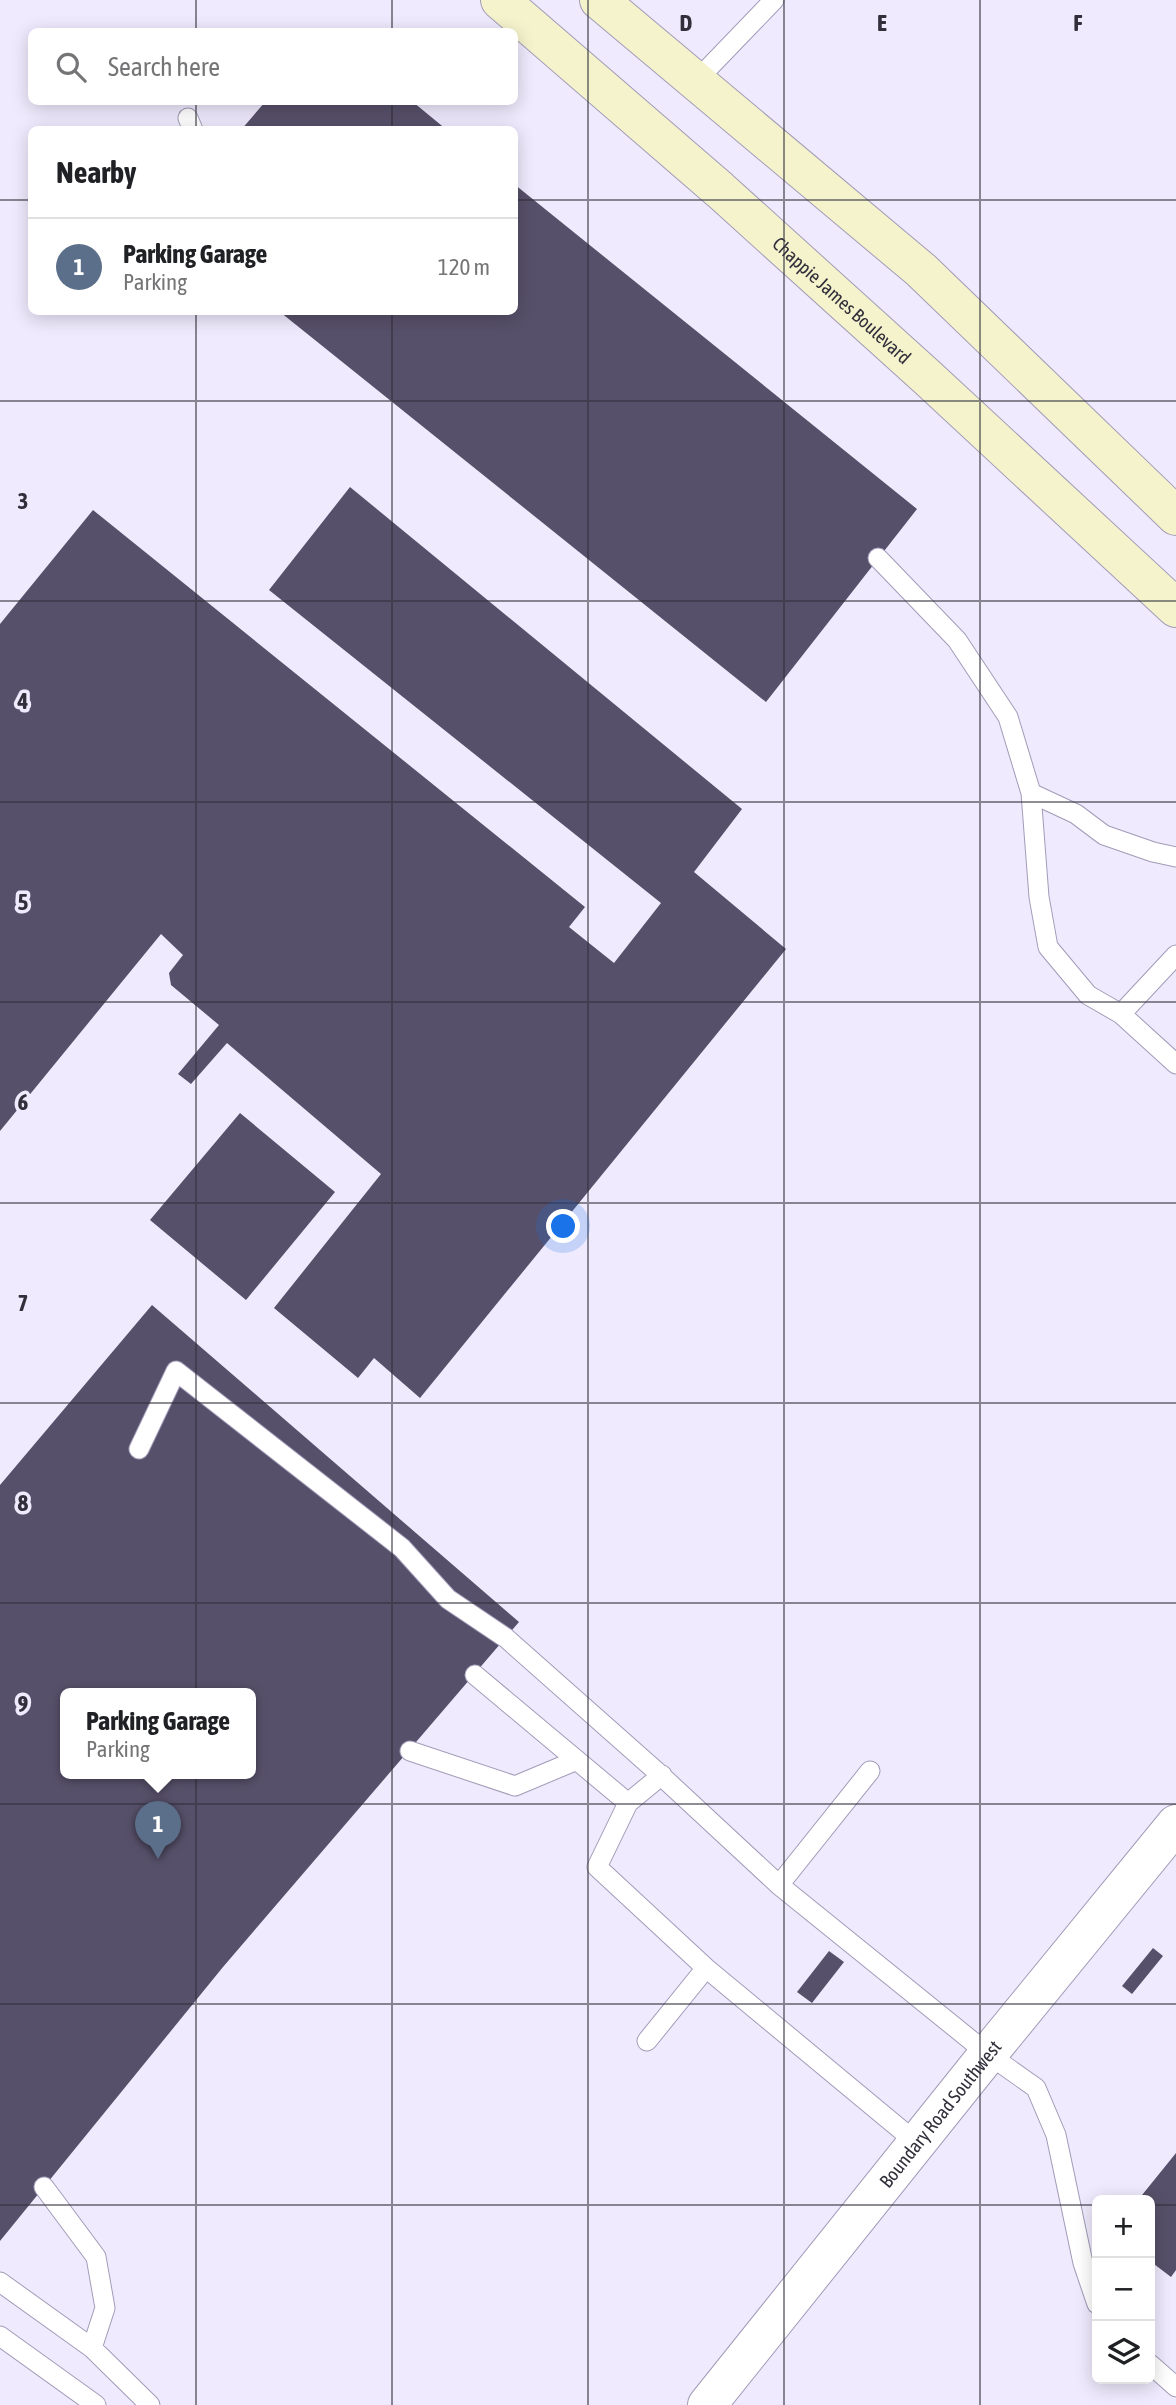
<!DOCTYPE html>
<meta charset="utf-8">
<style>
body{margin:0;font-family:"Asap Condensed",sans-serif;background:#f6f6f6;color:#202124}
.controls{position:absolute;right:21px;bottom:21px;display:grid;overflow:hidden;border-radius:10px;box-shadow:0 4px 18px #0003}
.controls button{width:63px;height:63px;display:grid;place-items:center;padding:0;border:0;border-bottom:2px solid #e0e0e0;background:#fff;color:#202124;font:35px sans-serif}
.you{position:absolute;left:564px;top:1227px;width:24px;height:24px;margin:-18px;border:5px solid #fff;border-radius:50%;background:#1a73e8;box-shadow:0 0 0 10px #1a73e833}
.badge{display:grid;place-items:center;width:46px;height:46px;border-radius:50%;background:#7c7a21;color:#fff;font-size:23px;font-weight:700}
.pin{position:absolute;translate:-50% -58px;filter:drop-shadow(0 2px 4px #0008)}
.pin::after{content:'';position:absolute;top:37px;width:24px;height:21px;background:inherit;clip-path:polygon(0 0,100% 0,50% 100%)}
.popup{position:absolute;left:60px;top:1688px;width:196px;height:91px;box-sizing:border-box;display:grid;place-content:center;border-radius:10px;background:#fff;filter:drop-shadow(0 2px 5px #0005);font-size:23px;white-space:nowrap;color:#757577}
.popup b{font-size:26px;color:#202124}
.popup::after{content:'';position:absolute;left:50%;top:100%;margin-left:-14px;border:14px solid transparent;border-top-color:#fff}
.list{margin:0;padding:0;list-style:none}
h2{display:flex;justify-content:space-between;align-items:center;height:91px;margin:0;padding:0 28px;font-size:30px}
h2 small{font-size:23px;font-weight:400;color:#757577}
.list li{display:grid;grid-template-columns:46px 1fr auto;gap:21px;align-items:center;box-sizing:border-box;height:98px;padding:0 28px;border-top:2px solid #e0e0e0}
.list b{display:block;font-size:26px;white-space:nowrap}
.list p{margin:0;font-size:23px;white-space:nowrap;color:#757577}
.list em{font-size:23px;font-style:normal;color:#757577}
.icon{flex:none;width:38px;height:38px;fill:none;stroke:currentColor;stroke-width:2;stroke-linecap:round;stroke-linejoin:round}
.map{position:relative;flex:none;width:1176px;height:2405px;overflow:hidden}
.search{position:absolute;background:#fff;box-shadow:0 4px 18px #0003;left:28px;top:28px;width:490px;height:77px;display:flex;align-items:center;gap:18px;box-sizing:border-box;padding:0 24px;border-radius:10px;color:#757577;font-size:26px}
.panel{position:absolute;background:#fff;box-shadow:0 4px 18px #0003;left:28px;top:126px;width:490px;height:189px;border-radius:10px}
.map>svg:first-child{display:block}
.building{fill:#57506a;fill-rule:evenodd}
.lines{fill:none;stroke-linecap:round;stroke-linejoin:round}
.lane-casing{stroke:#a29bb8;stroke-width:21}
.street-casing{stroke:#a29bb8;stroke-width:40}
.secondary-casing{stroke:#a29bb8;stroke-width:40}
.lane{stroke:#fff;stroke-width:19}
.street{stroke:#fff;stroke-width:38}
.secondary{stroke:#f4f3cc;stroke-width:38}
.grid{fill:none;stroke:#322f3b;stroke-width:2;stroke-opacity:0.55}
.labels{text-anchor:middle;stroke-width:7;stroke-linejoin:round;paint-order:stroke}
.street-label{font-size:19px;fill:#322f3b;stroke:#efeafd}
.grid-label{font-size:23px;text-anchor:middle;font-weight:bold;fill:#322f3b;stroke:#efeafd;stroke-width:7;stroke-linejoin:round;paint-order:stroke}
</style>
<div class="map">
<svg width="1176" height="2405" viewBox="0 0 1176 2405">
<rect width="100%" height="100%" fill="#efeafd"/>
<path class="building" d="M265,102H413L447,130H241Z
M514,184L917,509L766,702L280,312H514Z
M350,487L742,809L694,872L786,949L420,1398L374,1358L358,1378L274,1308L381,1174L227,1043L191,1084L178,1074L219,1025L171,985L169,973L183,955L161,934L0,1131V624L93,510L585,907L569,927L614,963L661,903L269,590Z
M240,1113L335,1192L246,1300L150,1220Z
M152,1305L519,1622L223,1967L0,2241V1485ZM65,1693H251V1773H65Z
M1153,1948L1163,1956L1132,1994L1122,1986Z
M829,1951L844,1962L812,2003L797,1992Z
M1176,2153V2270L1171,2277L1150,2261V2200H1138Z"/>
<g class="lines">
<defs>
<path id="lane" d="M696,81L774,0
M188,118L193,130
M878,558L957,640L1008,717L1031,793L1039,897L1048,947L1088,995L1121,1014L1176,1064
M1031,793L1076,814L1104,835L1153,852L1176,857
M1121,1014L1176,955
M139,1449L176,1371L402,1548L448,1599L506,1638L655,1770L779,1885
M475,1675L628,1803
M410,1751L515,1786L577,1760
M870,1771L779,1885L988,2054L1036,2088L1056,2135L1083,2263L1097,2304
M662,1775L628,1803L597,1867L706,1968
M647,2041L706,1968L917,2143
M44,2187L96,2257L105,2308L92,2348L150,2405
M0,2282L92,2348
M0,2336L96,2405
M1150,2364L1176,2387"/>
<g id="street">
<path id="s1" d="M707,2405L988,2054L1176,1824"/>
</g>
<g id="secondary">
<path id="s2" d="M500,0L720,190L928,378L1176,608"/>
<path d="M599,0L921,270L1176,516"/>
</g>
</defs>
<use href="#lane" class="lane-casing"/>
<use href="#street" class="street-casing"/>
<use href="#secondary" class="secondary-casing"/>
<use href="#lane" class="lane"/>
<use href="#street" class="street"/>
<use href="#secondary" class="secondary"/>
</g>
<path class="grid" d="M196,0V32M392,0V32M588,0V2405M784,0V2405M980,0V2405M196,102V130M392,102V130M0,200H32M514,200H1176M196,312V2405M392,312V2405M0,401H1176M0,601H1176M0,802H1176M0,1002H1176M0,1203H1176M0,1403H1176M0,1603H1176M0,1804H1176M0,2004H1176M0,2205H1097M1150,2205H1176"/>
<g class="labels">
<g class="street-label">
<text dy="7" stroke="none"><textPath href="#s2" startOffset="455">Chappie James Boulevard</textPath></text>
<text dy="7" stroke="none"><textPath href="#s1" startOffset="373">Boundary Road Southwest</textPath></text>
</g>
</g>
<g class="grid-label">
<text x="686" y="31">D</text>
<text x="882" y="31">E</text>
<text x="1078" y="31">F</text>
<text x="23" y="509">3</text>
<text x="23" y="709">4</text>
<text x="23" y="910">5</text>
<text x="23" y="1110">6</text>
<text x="23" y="1311">7</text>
<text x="23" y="1511">8</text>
<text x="23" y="1712">9</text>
</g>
</svg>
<div class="controls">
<button>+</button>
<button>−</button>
<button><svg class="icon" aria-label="layers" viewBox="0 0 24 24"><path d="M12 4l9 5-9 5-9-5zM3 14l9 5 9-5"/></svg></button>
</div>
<div class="you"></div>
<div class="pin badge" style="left:158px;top:1859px;background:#5c6f8a">1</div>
<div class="popup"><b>Parking Garage</b>Parking</div>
<div class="search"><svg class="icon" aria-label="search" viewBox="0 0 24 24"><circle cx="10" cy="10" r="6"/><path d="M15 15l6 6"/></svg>Search here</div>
<section class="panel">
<h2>Nearby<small></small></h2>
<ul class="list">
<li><span class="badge" style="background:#5c6f8a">1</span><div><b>Parking Garage</b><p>Parking</p></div><em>120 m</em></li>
</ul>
</section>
</div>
